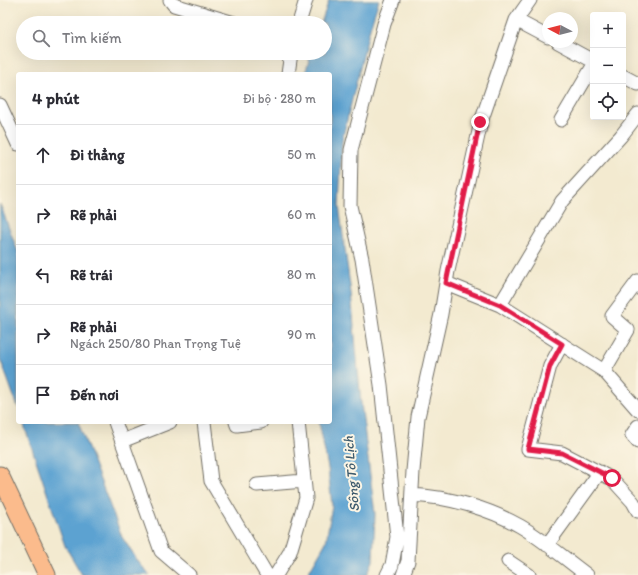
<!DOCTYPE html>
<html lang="vi">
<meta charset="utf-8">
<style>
body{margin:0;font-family:Itim,sans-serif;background:#f7f7f7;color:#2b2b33}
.controls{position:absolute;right:12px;top:12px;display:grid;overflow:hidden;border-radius:4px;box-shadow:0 4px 16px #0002}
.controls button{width:36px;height:36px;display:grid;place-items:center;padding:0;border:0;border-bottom:1px solid #e1e1e2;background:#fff;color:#2b2b33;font:20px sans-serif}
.compass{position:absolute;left:542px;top:12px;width:36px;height:36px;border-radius:50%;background:#fff;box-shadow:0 4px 16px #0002;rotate:277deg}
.stop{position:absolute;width:12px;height:12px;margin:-9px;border:3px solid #e11d48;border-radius:50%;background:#fff}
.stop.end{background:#e11d48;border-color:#fff;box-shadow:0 1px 4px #0008}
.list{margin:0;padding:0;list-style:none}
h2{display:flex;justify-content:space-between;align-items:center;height:52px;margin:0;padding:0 16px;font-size:17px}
h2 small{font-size:13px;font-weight:400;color:#7c7c81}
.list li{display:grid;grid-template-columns:26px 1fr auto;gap:12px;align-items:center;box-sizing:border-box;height:60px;padding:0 16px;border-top:1px solid #e1e1e2}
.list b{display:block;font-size:15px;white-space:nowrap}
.list p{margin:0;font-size:13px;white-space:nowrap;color:#7c7c81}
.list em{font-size:13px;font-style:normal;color:#7c7c81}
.icon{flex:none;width:22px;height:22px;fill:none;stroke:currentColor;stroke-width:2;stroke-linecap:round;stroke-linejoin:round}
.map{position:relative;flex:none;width:638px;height:575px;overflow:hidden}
.search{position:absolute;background:#fff;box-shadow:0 4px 16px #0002;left:16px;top:16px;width:316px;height:44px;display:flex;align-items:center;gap:10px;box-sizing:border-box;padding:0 14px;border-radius:22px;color:#7c7c81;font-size:15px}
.panel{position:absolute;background:#fff;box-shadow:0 4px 16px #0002;left:16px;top:72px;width:316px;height:352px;border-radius:4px}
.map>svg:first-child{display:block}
.water{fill:#5ba2d1;stroke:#43667e}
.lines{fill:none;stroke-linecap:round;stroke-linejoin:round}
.minor-casing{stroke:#716e65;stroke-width:15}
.major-casing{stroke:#716e65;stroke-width:19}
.minor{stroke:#fff;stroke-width:13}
.major{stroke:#fbbb8c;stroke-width:17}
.route{stroke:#e11d48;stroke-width:5}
.labels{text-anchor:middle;stroke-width:4;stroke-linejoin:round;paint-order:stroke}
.water-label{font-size:14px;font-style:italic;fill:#3e5b6d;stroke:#fcf5e5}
</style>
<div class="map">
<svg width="638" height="575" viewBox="0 0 638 575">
<rect width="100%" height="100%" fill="#fcf5e5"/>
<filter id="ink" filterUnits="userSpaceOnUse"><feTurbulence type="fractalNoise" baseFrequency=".025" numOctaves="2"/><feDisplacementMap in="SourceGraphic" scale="8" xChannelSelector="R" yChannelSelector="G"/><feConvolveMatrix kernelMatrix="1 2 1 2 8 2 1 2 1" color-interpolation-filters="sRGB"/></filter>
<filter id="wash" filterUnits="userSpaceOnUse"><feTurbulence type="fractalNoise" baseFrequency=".012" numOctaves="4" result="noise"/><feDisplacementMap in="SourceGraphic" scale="16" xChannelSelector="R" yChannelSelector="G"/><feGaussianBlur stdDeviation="0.9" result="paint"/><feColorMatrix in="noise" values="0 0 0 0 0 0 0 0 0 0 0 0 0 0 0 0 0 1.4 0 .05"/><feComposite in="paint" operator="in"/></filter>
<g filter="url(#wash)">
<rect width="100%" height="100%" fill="#f3ead0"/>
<path class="water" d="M329,0H379L370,28L342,140L339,206L351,293L361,403L375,514L373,561L367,575H307L326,542L332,506L328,468L319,422H330V74H305L311,53H325V23H321Z
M0,204L18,252V408L0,358Z
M23,422H78L122,537L140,564L150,575H82L65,546Z"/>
</g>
<g filter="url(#ink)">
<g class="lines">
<defs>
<path id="minor" d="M170,0L174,5L234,23
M516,20L548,37
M299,23L306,0
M558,42L593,61
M288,74L291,53
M623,76L638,84
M0,105L18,144
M561,120L593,66
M446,283L500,305L604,371L638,410
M500,305L562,201L621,136L638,114
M562,344L550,366L528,449L562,453L612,479L633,502L638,511
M604,371L628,330L612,316L638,281
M115,422L161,551L189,575
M204,422L211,481L267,575
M236,422L237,425L261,422
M638,426L632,435L638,442
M122,441L170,422
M257,485L304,481
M412,495C448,497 488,508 520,526C544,540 565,559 587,575
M547,545L600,472
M508,561L529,575
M276,575L290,552L306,498L298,422
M387,575L392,565L397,537L381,385L362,259L350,206L351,150L384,24L393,0
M403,575L408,561L413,471L418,417L441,314L448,271L481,122L516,20L530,0"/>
<path id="major" d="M0,475L47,575"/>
</defs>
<use href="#minor" class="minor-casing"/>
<use href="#major" class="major-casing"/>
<use href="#minor" class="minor"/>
<use href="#major" class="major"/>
</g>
</g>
<g class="lines" filter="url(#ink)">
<path class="route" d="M480,122L446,283L500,305L562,344L550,366L528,449L562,453L612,478"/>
</g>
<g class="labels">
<g class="water-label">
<text transform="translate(351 474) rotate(-95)" y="5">Sông Tô Lịch</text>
</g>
</g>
</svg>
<div class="controls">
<button>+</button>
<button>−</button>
<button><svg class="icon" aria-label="locate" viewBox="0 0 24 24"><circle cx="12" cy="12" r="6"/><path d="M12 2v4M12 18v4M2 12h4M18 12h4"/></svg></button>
</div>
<svg class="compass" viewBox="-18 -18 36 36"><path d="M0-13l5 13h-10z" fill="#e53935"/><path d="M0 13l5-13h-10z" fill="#7c7c81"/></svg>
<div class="stop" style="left:612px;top:478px"></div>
<div class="stop end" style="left:480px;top:122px"></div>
<div class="search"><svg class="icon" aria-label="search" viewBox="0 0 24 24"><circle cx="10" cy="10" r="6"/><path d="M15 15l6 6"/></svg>Tìm kiếm</div>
<section class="panel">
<h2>4 phút<small>Đi bộ · 280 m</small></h2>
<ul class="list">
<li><svg class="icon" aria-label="ahead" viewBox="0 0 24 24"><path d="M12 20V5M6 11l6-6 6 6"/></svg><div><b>Đi thẳng</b></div><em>50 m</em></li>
<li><svg class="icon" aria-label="right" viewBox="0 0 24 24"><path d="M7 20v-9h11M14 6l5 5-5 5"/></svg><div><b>Rẽ phải</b></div><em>60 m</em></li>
<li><svg class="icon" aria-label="left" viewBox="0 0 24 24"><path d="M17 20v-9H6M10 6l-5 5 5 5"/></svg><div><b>Rẽ trái</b></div><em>80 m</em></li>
<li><svg class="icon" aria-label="right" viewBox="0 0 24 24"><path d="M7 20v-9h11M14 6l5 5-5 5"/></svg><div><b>Rẽ phải</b><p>Ngách 250/80 Phan Trọng Tuệ</p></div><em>90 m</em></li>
<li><svg class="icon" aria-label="arrive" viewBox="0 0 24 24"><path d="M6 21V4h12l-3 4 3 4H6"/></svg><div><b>Đến nơi</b></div></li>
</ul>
</section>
</div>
